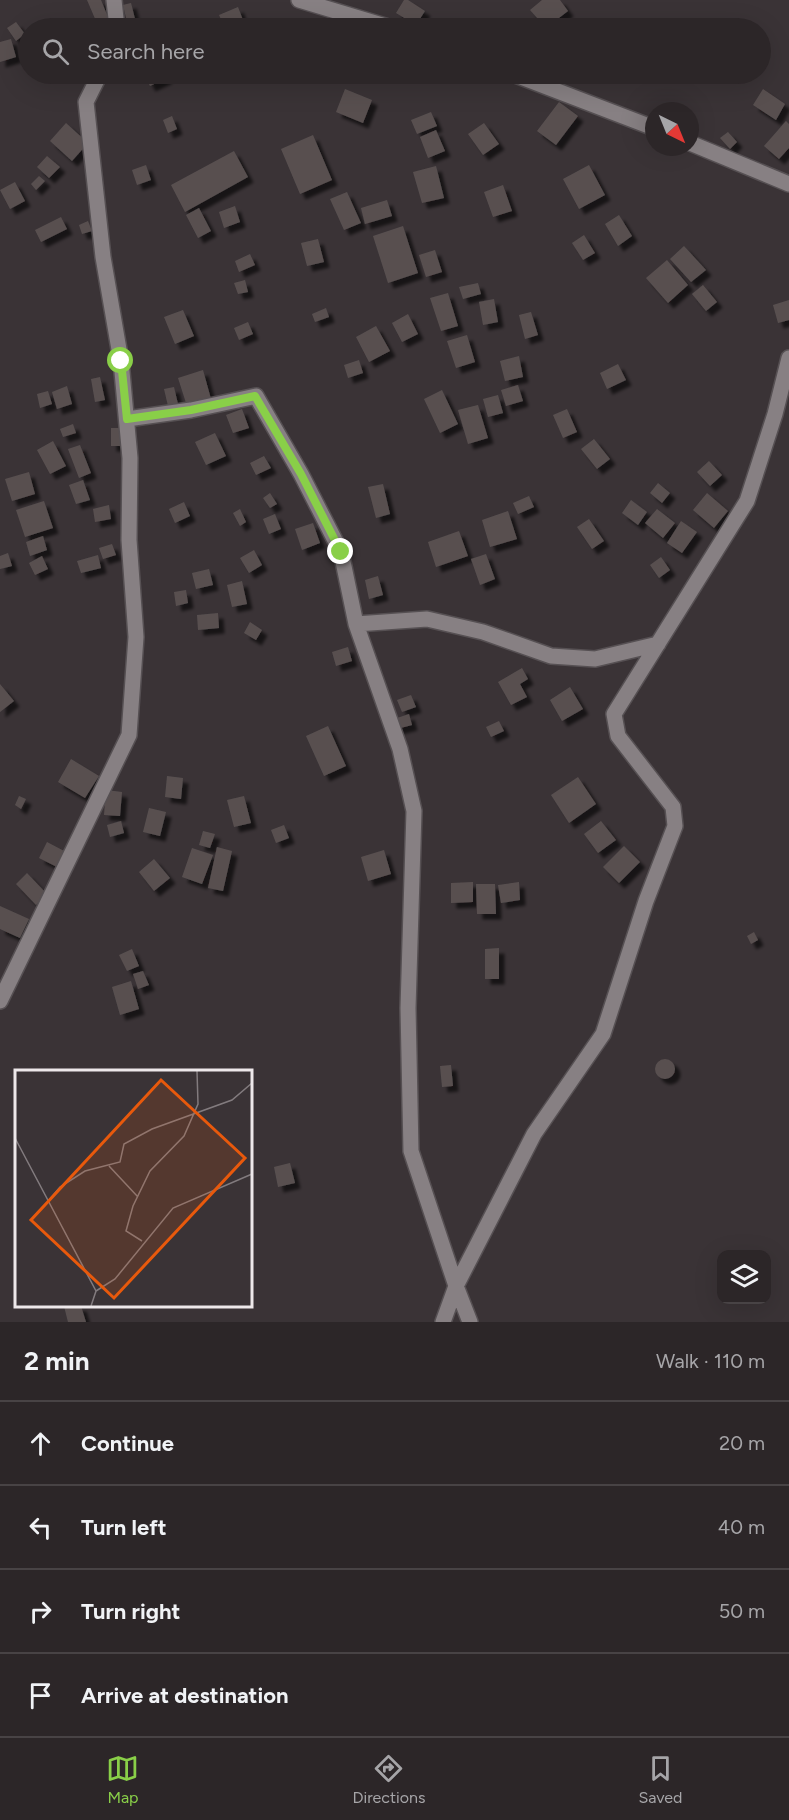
<!DOCTYPE html>
<meta charset="utf-8">
<style>
body{margin:0;font-family:Figtree,sans-serif;background:#383234;color:#f1f3f6}
.controls{position:absolute;right:18px;bottom:18px;display:grid;overflow:hidden;border-radius:12px;box-shadow:0 6px 24px #0002}
.controls button{width:54px;height:54px;display:grid;place-items:center;padding:0;border:0;border-bottom:2px solid #484345;background:#2c2628;color:#f1f3f6;font:30px sans-serif}
.compass{position:absolute;left:645px;top:102px;width:54px;height:54px;border-radius:50%;background:#2c2628;box-shadow:0 6px 24px #0002;rotate:137deg}
.stop{position:absolute;width:18px;height:18px;margin:-14px;border:4px solid #89cf48;border-radius:50%;background:#fff}
.stop.end{background:#89cf48;border-color:#fff;box-shadow:0 2px 6px #0008}
.list{margin:0;padding:0;list-style:none}
h2{display:flex;justify-content:space-between;align-items:center;height:78px;margin:0;padding:0 24px;font-size:26px}
h2 small{font-size:20px;font-weight:400;color:#a6a5a8}
.list li{display:grid;grid-template-columns:39px 1fr auto;gap:18px;align-items:center;box-sizing:border-box;height:84px;padding:0 24px;border-top:2px solid #484345}
.list b{display:block;font-size:22px;white-space:nowrap}
.list em{font-size:20px;font-style:normal;color:#a6a5a8}
.icon{flex:none;width:33px;height:33px;fill:none;stroke:currentColor;stroke-width:2;stroke-linecap:round;stroke-linejoin:round}
.map{position:relative;flex:none;width:789px;height:1322px;overflow:hidden}
.search{position:absolute;background:#2c2628;box-shadow:0 6px 24px #0002;left:18px;right:18px;top:18px;height:66px;display:flex;align-items:center;gap:15px;box-sizing:border-box;padding:0 21px;border-radius:33px;color:#a6a5a8;font-size:22px}
.sheet{height:414px;background:#2c2628}
nav{display:flex;justify-content:space-around;align-items:center;box-sizing:border-box;height:84px;border-top:2px solid #484345;background:#2c2628;font-size:16px;color:#a6a5a8}
nav a{display:grid;justify-items:center;gap:3px}
nav .on{color:#89cf48}
.map>svg:first-child{display:block}
.building{fill:#585050;filter:url(#shadow)}
.lines{fill:none;stroke-linecap:round;stroke-linejoin:round}
.minor-casing{stroke:#565053;stroke-width:18}
.minor{stroke:#878083;stroke-width:15}
.route{stroke:#89cf48;stroke-width:8}
.inset-road{fill:none;stroke:#827b7e;stroke-width:1.5}
.view{fill:#e8590c;fill-opacity:0.15;stroke:#e8590c;stroke-width:3}
.inset-edge{fill:none;stroke:#ede8ea;stroke-width:3}
</style>
<div class="map">
<svg width="789" height="1322" viewBox="0 0 789 1322">
<defs>
<filter id="shadow"><feDropShadow dx="5.5" dy="5.5" stdDeviation="1.5" flood-color="#0009"/></filter>
</defs>
<rect width="100%" height="100%" fill="#3a3336"/>
<path class="building" d="M87,0H101L112,27L99,28Z
M404,0H408L425,11L416,25L396,13Z
M542,0H560L568,11L546,28L530,10Z
M131,3L136,23L128,26L123,5Z
M238,7L246,28H225L219,15Z
M16,22L25,34L16,41L7,28Z
M11,39L16,57L0,62V42Z
M144,74H165L167,78L150,86Z
M345,89L372,100L363,123L336,112Z
M763,89L785,104L776,120L753,105Z
M559,102L578,116L556,145L537,131Z
M431,112L437,126L417,134L411,120Z
M172,116L177,129L168,133L163,120Z
M786,121L789,124V148L779,159L764,146Z
M66,123L88,143L72,161L50,141Z
M484,123L499,144L483,155L468,134Z
M436,130L445,151L428,158L420,137Z
M728,132L737,142L730,149L720,138Z
M313,135L332,180L300,194L281,149Z
M234,151L248,177L185,212L171,185Z
M47,156L60,167L49,178L37,167Z
M146,165L151,180L137,185L132,170Z
M589,165L605,195L579,209L563,179Z
M436,166L444,198L422,203L413,172Z
M39,176L45,181L36,190L31,184Z
M15,182L25,201L10,209L0,190Z
M503,185L512,211L493,217L484,192Z
M347,192L361,223L344,230L330,199Z
M387,200L392,216L365,224L361,208Z
M235,206L240,222L224,228L219,212Z
M199,208L211,231L198,238L186,215Z
M619,215L632,236L618,246L605,224Z
M61,217L67,229L41,242L35,230Z
M88,221L92,231L82,234L79,225Z
M403,226L418,273L388,283L373,236Z
M584,235L595,253L583,260L572,243Z
M318,239L324,262L307,266L301,243Z
M684,246L706,270L691,282L670,259Z
M435,250L442,272L426,277L419,255Z
M250,254L255,265L239,272L235,261Z
M667,260L688,285L668,303L646,278Z
M245,280L248,292L238,294L234,283Z
M478,283L481,294L463,299L459,287Z
M703,285L717,302L706,311L692,294Z
M448,293L458,326L441,331L430,298Z
M494,299L498,322L483,325L479,302Z
M789,300V320L778,323L773,305Z
M326,308L329,317L315,322L312,314Z
M183,310L194,336L175,344L164,317Z
M531,312L538,335L525,339L519,315Z
M408,314L418,334L402,342L392,323Z
M248,322L253,334L239,340L234,328Z
M376,326L390,351L369,362L356,337Z
M467,335L475,362L456,368L447,341Z
M519,356L523,377L505,381L500,361Z
M359,360L363,373L348,378L344,365Z
M618,364L626,380L607,389L600,373Z
M203,370L211,399L187,406L178,378Z
M100,377L105,400L95,402L91,379Z
M518,385L523,401L506,406L501,390Z
M67,386L72,404L57,409L52,392Z
M174,387L178,404L168,406L164,389Z
M442,390L458,424L440,433L424,399Z
M48,391L52,404L40,408L37,394Z
M498,395L503,413L488,417L483,399Z
M478,405L488,438L468,444L458,410Z
M242,409L249,428L233,433L226,415Z
M567,409L577,432L563,438L553,415Z
M73,424L76,433L63,437L60,429Z
M111,428H124V446H111Z
M215,433L226,456L206,465L195,442Z
M594,439L610,459L597,469L581,449Z
M53,441L66,466L50,474L37,450Z
M80,445L91,473L79,478L68,449Z
M264,456L271,468L256,475L250,463Z
M709,461L722,475L710,486L697,472Z
M29,472L35,494L12,501L5,479Z
M83,480L90,500L76,504L69,485Z
M658,483L670,493L662,503L650,493Z
M383,484L390,514L376,518L368,487Z
M270,493L277,504L270,508L263,498Z
M707,493L728,511L714,528L693,510Z
M529,496L534,507L518,514L513,503Z
M631,500L647,512L638,525L622,513Z
M44,501L53,528L25,537L16,510Z
M184,502L190,516L175,523L169,509Z
M109,505L111,519L95,522L93,509Z
M240,509L246,522L240,526L233,513Z
M657,509L675,523L663,538L645,523Z
M508,511L517,539L490,547L482,520Z
M275,514L281,529L269,534L263,519Z
M589,519L604,541L592,549L577,527Z
M681,521L697,532L682,553L667,543Z
M313,523L320,543L302,550L295,529Z
M459,531L468,556L436,567L428,542Z
M43,536L47,550L30,556L26,542Z
M112,544L116,555L103,559L99,548Z
M254,550L262,565L249,573L240,558Z
M8,553L12,566L0,569V556Z
M486,554L495,579L480,585L471,559Z
M98,555L101,568L81,573L77,561Z
M42,556L48,569L35,575L29,563Z
M661,557L670,570L659,578L650,565Z
M209,569L213,585L196,589L192,573Z
M378,576L383,595L369,599L365,580Z
M242,581L247,604L232,607L227,585Z
M186,590L188,603L176,606L174,592Z
M218,613L219,628L198,630L197,615Z
M250,622L262,630L256,640L244,633Z
M348,647L352,661L336,666L332,652Z
M522,668L528,679L520,684L527,697L511,705L498,682Z
M0,684L14,701L0,712Z
M570,687L583,709L562,721L550,700Z
M411,695L416,707L402,712L397,700Z
M409,714L412,725L397,729L394,719Z
M499,721L504,731L491,737L486,727Z
M328,726L346,766L324,776L306,736Z
M71,759L99,776L85,798L58,782Z
M167,776L183,778L181,799L165,797Z
M578,777L596,804L569,823L551,795Z
M106,790L122,792L120,816L104,815Z
M19,796L26,799L21,809L15,805Z
M244,796L251,823L234,827L227,800Z
M149,808L166,812L160,836L143,832Z
M121,821L124,833L110,837L107,825Z
M601,821L616,840L598,853L584,834Z
M284,825L289,838L276,843L271,830Z
M203,831L215,834L210,848L199,845Z
M47,842L68,853L59,868L39,858Z
M624,846L640,862L619,883L603,867Z
M217,847L232,851L223,891L208,888Z
M192,848L213,855L202,884L182,877Z
M384,850L391,874L368,881L361,857Z
M154,859L170,878L154,891L139,872Z
M27,873L47,894L36,905L16,884Z
M473,882V902L451,903V883Z
M519,882L520,900L501,903L498,885Z
M476,884H495L496,914H477Z
M0,906L29,919L20,938L0,929Z
M754,932L758,940L751,944L747,936Z
M499,948V979H485V949Z
M132,949L139,966L127,971L119,955Z
M143,971L149,985L138,989L133,974Z
M131,981L139,1009L120,1015L112,987Z
M655 1069a10 10 0 1 1 20 0a10 10 0 1 1-20 0Z
M451,1065L453,1086L442,1087L440,1066Z
M290,1163L295,1183L278,1187L274,1167Z
M64,1306H81L86,1322H68Z"/>
<g class="lines">
<defs>
<path id="minor" d="M114,0L117,28
M299,0L392,28
M513,74L654,128
M690,143L789,184
M127,419L191,410L256,396L301,474L341,552L356,624L400,749L414,811L408,1008L411,1151L456,1286L470,1322
M356,624L427,619L483,632L551,656L595,659L658,644
M0,1001L129,735L136,637L129,540L130,458L121,361L103,257L86,102L100,74
M443,1322L456,1286L534,1134L603,1034L646,901L675,826L673,807L618,736L614,714L747,501L775,414L789,358"/>
</defs>
<use href="#minor" class="minor-casing"/>
<use href="#minor" class="minor"/>
</g>
<g class="lines">
<path class="route" d="M121,361L127,419L191,410L255,396L301,474L341,552"/>
</g>
<g transform="translate(15 1070)">
<rect width="237" height="237" fill="#3a3336"/>
<path class="inset-road" d="M0,68L81,221L76,236M94,96L123,127M34,130L45,117L70,101L105,92L109,74L137,59L217,30L237,13M127,171L111,161L118,136L135,101L169,66L183,34L182,1M81,221L100,209L158,138L237,104"/>
<path class="view" d="M146,10L230,88L99,228L16,150Z"/>
<rect width="237" height="237" class="inset-edge"/>
</g>
</svg>
<div class="controls">
<button><svg class="icon" aria-label="layers" viewBox="0 0 24 24"><path d="M12 4l9 5-9 5-9-5zM3 14l9 5 9-5"/></svg></button>
</div>
<svg class="compass" viewBox="-18 -18 36 36"><path d="M0-13l5 13h-10z" fill="#e53935"/><path d="M0 13l5-13h-10z" fill="#a6a5a8"/></svg>
<div class="stop" style="left:121px;top:361px"></div>
<div class="stop end" style="left:341px;top:552px"></div>
<div class="search"><svg class="icon" aria-label="search" viewBox="0 0 24 24"><circle cx="10" cy="10" r="6"/><path d="M15 15l6 6"/></svg>Search here</div>
</div>
<section class="sheet">
<h2>2 min<small>Walk · 110 m</small></h2>
<ul class="list">
<li><svg class="icon" aria-label="ahead" viewBox="0 0 24 24"><path d="M12 20V5M6 11l6-6 6 6"/></svg><div><b>Continue</b></div><em>20 m</em></li>
<li><svg class="icon" aria-label="left" viewBox="0 0 24 24"><path d="M17 20v-9H6M10 6l-5 5 5 5"/></svg><div><b>Turn left</b></div><em>40 m</em></li>
<li><svg class="icon" aria-label="right" viewBox="0 0 24 24"><path d="M7 20v-9h11M14 6l5 5-5 5"/></svg><div><b>Turn right</b></div><em>50 m</em></li>
<li><svg class="icon" aria-label="arrive" viewBox="0 0 24 24"><path d="M6 21V4h12l-3 4 3 4H6"/></svg><div><b>Arrive at destination</b></div></li>
</ul>
</section>
<nav>
<a class="on"><svg class="icon" aria-label="map" viewBox="0 0 24 24"><path d="M3 6l6-2 6 2 6-2v14l-6 2-6-2-6 2zM9 4v14M15 6v14"/></svg>Map</a>
<a><svg class="icon" aria-label="directions" viewBox="0 0 24 24"><path d="M12 3l9 9-9 9-9-9zM9 14v-3h6M13 9l2 2-2 2"/></svg>Directions</a>
<a><svg class="icon" aria-label="saved" viewBox="0 0 24 24"><path d="M7 4h10v16l-5-4-5 4z"/></svg>Saved</a>
</nav>
